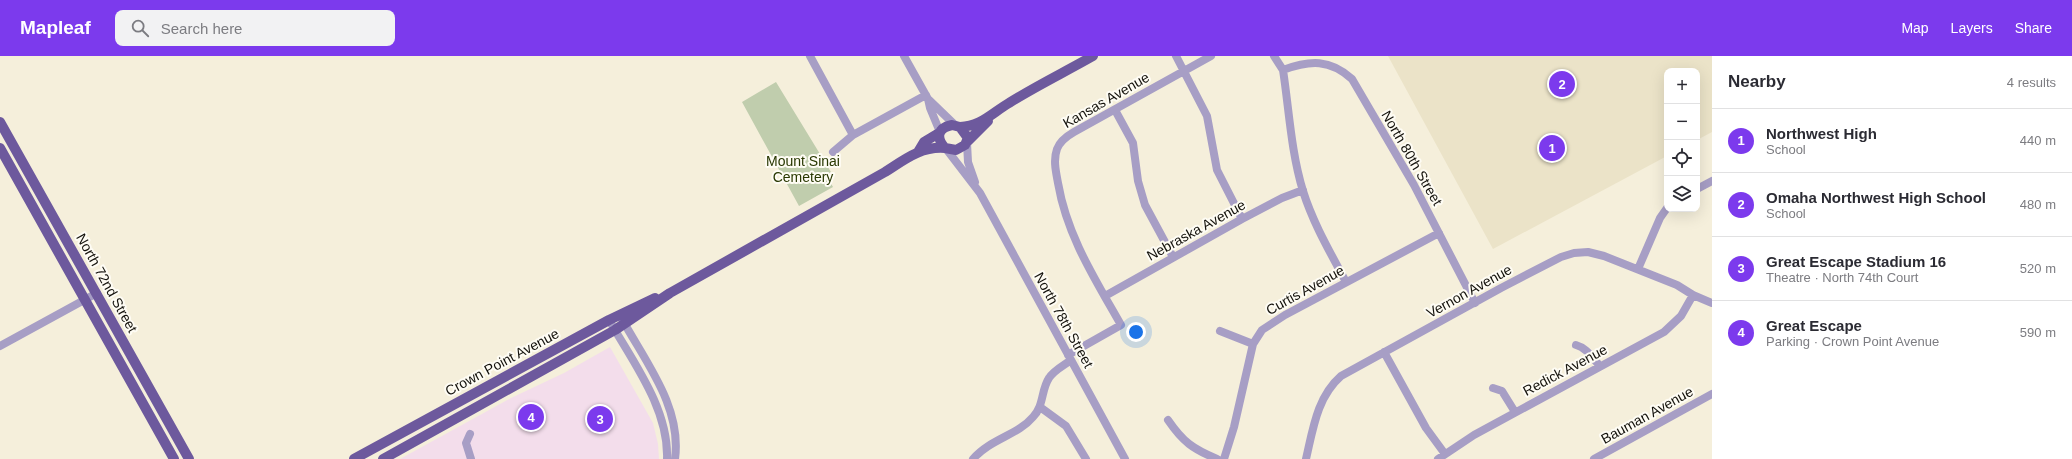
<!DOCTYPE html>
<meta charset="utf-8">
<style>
body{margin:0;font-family:Helvetica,sans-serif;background:#f2f2f3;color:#2b2b33}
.controls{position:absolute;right:12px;top:12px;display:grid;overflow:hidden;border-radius:8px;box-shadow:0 4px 16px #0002}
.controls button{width:36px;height:36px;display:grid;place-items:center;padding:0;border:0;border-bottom:1px solid #e1e1e2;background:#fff;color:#2b2b33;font:20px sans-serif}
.you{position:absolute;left:1136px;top:276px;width:14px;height:14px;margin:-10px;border:3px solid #fff;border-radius:50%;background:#1a73e8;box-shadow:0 0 0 6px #1a73e833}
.badge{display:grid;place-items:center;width:26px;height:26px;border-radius:50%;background:#7c3aed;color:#fff;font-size:13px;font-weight:700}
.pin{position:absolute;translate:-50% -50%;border:2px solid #fff;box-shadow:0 1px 4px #0006}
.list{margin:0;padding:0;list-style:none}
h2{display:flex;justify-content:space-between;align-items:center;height:52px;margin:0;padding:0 16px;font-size:17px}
h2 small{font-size:13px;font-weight:400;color:#7c7c81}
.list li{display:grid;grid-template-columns:26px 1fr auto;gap:12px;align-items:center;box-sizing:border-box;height:64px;padding:0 16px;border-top:1px solid #e1e1e2}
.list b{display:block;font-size:15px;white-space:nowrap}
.list p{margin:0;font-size:13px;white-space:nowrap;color:#7c7c81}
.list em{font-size:13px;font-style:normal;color:#7c7c81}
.icon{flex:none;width:22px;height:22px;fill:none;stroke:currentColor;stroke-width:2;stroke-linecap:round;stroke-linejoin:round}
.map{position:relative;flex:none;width:1712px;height:403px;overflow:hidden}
header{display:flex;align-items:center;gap:24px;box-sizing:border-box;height:56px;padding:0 20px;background:#7c3aed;color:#fff}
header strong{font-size:19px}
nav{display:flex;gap:22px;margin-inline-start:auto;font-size:14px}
.search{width:280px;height:36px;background:#f2f2f3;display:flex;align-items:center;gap:10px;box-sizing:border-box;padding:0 14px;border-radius:8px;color:#7c7c81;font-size:15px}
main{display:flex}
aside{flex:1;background:#fff}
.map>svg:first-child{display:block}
.commercial{fill:#f3ddeb}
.built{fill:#ebe3c8}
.green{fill:#c0cdad}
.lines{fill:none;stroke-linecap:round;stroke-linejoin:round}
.minor{stroke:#a79ec5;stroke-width:8}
.major{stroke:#6d599d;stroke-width:10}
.labels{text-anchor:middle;stroke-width:4;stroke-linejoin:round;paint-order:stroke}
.street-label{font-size:14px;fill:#13110b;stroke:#fefcf4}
.park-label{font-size:14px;fill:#293802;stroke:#fefcf4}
</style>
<header>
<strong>Mapleaf</strong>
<div class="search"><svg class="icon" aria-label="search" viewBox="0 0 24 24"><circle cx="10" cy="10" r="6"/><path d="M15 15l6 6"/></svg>Search here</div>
<nav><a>Map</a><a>Layers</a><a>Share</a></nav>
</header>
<main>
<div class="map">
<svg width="1712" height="403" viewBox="0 0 1712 403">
<rect width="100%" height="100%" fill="#f5efdb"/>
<path class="commercial" d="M610,291L653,367L658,388L659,403H400L511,342L564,317Z"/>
<path class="built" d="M1388,0H1712V76L1697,84V15H1667V100L1493,193Z"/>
<path class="green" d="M776,26L831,116L826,119L833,131L799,150L742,46Z"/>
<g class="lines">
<path class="minor" d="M810,0L853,79
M904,0L928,43L956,70
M1176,0L1207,60L1217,114L1242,163
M1274,0L1283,14C1289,53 1291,96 1303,135C1313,167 1330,196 1346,226
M1283,14C1310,4 1330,3 1352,23L1414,129L1475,247
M928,43L930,52L940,76
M1115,54L1133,87L1138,125L1145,149L1173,201
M967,87L968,106L975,126
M947,94L980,137L1125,403
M833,96L853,79L926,39
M1697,133L1712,125
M1638,213L1660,162L1667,152
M1105,240L1242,163L1282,142L1303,134
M622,263C646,307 682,351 675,403
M609,264C633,306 669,353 667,403
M1220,275L1253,288
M1576,289C1587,292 1592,302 1600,310
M0,290L97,237
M1384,296L1426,372L1445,398
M1068,299L1121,269C1095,223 1067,180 1058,127C1056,116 1053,104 1057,93C1060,85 1067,80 1074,76L1211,0
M1493,332L1502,335L1515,356
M1040,351L1066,370L1086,403
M1168,364C1183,386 1193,393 1217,403
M470,378L466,387L471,403
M973,403C990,383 1018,379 1033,361C1044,350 1041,334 1049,322C1054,314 1063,310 1071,304
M1224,403L1234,371L1253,288L1262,274L1285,259L1439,177
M1306,403C1313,373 1317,341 1341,320L1501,232L1561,201L1574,197L1588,196L1604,200L1677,229L1693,239L1712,247
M1438,403L1474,379L1664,276L1681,260L1693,239
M1594,403L1712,338"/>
<path class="major" d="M0,66L189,403
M952,69L960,71L968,82L965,89L956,94L945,92C936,82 937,72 952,69Z
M960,71C980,71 992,57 1009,47C1036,30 1065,16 1093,0
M968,85L988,65
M0,92L174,403
M918,96L924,86L939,77
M354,403L609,264L655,242
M383,403L615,274L670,237L885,116C904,104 921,90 945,92"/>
</g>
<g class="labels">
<g class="street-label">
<text transform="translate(1106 44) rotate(-30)" y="5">Kansas Avenue</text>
<text transform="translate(1412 102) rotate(60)" y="5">North 80th Street</text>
<text transform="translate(1196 174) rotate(-29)" y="5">Nebraska Avenue</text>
<text transform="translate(107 227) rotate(61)" y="5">North 72nd Street</text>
<text transform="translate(1305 234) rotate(-29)" y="5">Curtis Avenue</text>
<text transform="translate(1469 235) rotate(-29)" y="5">Vernon Avenue</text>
<text transform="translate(1064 264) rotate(61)" y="5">North 78th Street</text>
<text transform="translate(502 306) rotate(-28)" y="5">Crown Point Avenue</text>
<text transform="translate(1565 314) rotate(-28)" y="5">Redick Avenue</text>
<text transform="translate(1647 359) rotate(-29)" y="5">Bauman Avenue</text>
</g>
<g class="park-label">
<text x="803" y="110">Mount Sinai<tspan x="803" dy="16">Cemetery</tspan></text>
</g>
</g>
</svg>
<div class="controls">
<button>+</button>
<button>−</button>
<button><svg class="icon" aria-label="locate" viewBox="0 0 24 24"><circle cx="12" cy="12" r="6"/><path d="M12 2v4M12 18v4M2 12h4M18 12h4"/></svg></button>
<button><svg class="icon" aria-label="layers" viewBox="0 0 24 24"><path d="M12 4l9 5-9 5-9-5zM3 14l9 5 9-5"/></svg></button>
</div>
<div class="you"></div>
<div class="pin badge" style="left:1552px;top:92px">1</div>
<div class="pin badge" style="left:1562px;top:28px">2</div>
<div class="pin badge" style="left:600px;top:363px">3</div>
<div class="pin badge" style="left:531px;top:361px">4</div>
</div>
<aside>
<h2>Nearby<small>4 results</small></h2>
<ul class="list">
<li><span class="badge">1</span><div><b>Northwest High</b><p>School</p></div><em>440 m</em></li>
<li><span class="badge">2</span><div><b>Omaha Northwest High School</b><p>School</p></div><em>480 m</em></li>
<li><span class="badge">3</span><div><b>Great Escape Stadium 16</b><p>Theatre · North 74th Court</p></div><em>520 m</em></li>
<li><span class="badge">4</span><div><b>Great Escape</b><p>Parking · Crown Point Avenue</p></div><em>590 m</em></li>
</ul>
</aside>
</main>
